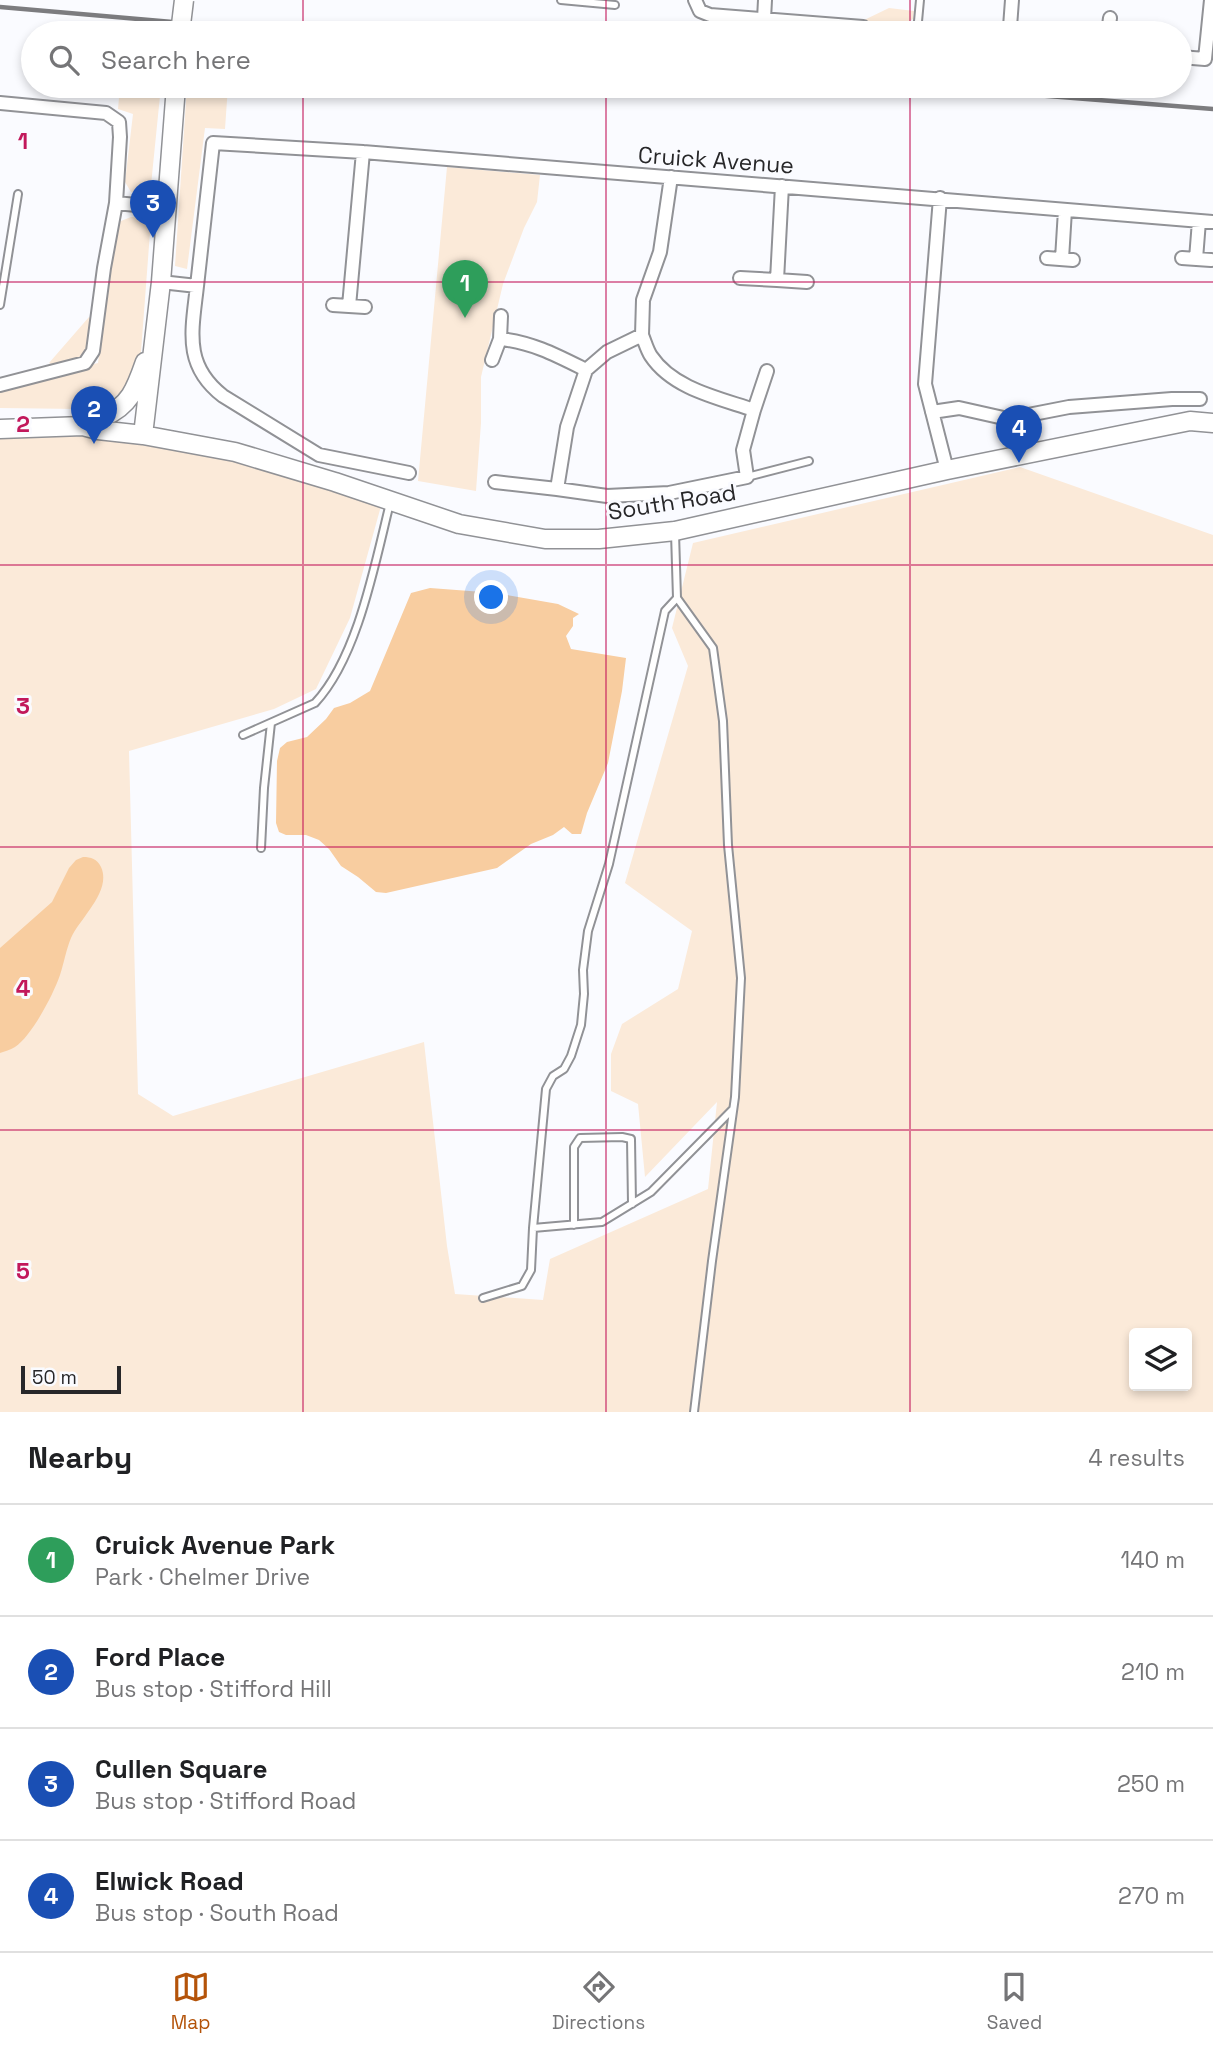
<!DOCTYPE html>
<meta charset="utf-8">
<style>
body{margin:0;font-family:"Space Grotesk",sans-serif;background:#f6f6f6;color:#202124}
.controls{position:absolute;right:21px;bottom:21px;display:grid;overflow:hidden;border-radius:7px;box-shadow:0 4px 10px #0003}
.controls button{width:63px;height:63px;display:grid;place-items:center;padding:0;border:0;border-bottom:2px solid #e0e0e0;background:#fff;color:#202124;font:35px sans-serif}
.scale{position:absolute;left:21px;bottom:18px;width:100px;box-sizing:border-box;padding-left:7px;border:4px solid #272729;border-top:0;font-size:19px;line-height:24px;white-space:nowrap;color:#272729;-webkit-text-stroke:5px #fafbff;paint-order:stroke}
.you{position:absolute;left:492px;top:598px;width:24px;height:24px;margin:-18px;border:5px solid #fff;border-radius:50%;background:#1a73e8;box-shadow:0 0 0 10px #1a73e833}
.badge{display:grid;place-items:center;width:46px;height:46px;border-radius:50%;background:#b45309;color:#fff;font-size:23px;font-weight:700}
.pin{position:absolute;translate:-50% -58px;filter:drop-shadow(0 2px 4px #0008)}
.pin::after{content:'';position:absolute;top:37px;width:24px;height:21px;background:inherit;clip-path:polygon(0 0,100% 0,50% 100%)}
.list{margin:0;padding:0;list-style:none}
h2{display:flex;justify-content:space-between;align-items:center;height:91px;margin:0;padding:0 28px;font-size:30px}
h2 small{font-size:23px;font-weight:400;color:#757577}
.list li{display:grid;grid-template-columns:46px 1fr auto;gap:21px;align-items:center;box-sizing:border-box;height:112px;padding:0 28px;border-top:2px solid #e0e0e0}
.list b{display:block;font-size:26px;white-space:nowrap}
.list p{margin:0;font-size:23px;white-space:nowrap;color:#757577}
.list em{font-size:23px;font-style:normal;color:#757577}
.icon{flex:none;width:38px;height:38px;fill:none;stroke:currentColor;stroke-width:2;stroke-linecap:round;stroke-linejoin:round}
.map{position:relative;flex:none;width:1213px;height:1412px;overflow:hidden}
.search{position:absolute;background:#fff;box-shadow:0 4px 10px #0003;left:21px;right:21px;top:21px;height:77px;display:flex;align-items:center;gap:18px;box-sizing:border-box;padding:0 24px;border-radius:38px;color:#757577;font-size:26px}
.sheet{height:539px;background:#fff}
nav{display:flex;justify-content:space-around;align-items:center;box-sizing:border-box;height:98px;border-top:2px solid #e0e0e0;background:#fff;font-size:19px;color:#757577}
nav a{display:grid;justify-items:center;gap:4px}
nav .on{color:#b45309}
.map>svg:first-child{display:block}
.green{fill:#fbead9;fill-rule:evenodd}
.water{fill:#f8cda0}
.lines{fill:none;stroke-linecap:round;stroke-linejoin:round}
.service-casing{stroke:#919296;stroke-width:10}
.minor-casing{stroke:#919296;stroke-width:16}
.secondary-casing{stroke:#919296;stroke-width:21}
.service{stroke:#fff;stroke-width:6}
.minor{stroke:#fff;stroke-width:12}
.secondary{stroke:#fff;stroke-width:18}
.rail{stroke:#7c7c7f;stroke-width:4.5}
.secondary-bridge-casing{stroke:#919296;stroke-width:21;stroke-linecap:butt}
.secondary-bridge{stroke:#fff;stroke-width:18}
.grid{fill:none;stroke:#c2185b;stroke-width:2;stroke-opacity:0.55}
.labels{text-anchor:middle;stroke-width:6;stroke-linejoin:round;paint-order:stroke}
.street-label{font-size:23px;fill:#272729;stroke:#fafbff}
.grid-label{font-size:23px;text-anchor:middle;font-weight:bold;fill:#c2185b;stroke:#fafbff;stroke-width:6;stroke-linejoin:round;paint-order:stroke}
</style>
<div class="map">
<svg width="1213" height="1412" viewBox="0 0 1213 1412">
<rect width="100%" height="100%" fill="#fafbff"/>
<path class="green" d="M889,8L914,11L913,19C899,29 877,23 860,22Z
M120,86H161L151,185L142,193L131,192L125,182L133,114L118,109Z
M187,86H228L225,129L205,128L187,269L175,266Z
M447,167L540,175L537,202L524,228L503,284L481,377V423L476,491L418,481Z
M131,217L151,219L141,352L126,389L99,407L80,409L0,408V389L98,363L116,223Z
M89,317L94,322C87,358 86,358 51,364L49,363Z
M82,435L137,441L238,462L381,506L350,618L316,689L274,709L129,751L138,1094L173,1116L424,1042L447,1246L455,1294L543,1300L550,1259L708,1189L717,1102L645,1177L638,1104L611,1091V1054L622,1024L678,989L692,931L625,883L688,666L672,628L693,543L1020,467L1213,535V1412H0V436ZM1134,1333H1187V1386H1134Z"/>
<path class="water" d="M430,588L496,593L558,604L579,614L573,618V626L566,636L571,649L626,658L622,691L608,763L587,813L581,834H572L564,827L553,835L531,844L497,868L386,893L376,892L358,877L341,866L329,849L319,840L306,835H286L279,832L276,823L277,761L280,748L287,742L307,737L326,719L334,708L350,703L370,691L411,593Z
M83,857C91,857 97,859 101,867C112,891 80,918 71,938C66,950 64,963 60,975C54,993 32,1036 15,1047C10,1050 5,1051 0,1053V948L52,902L69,868L76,860Z"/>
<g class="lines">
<defs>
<path id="service" d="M561,0L615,5
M863,27L933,33
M917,32L920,0
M0,305L18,194
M747,477L809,461
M675,533L677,598L713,648L723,721L728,845L741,978L735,1097L712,1261L694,1412
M243,735L315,703C358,657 375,563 390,503
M261,848L264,788L271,723
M574,1225V1147L580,1138L622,1137L631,1139L632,1204
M533,1228L546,1089L553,1076L564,1069L571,1056L581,1025L584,994L583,970L588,931L609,864L665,611L677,598
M483,1298L522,1286L531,1270L533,1228L602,1222L651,1192L732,1110"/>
<path id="minor" d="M695,0L700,11L710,15L863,27
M1012,0L1010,27L1013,33
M764,19L765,0
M1108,33L1110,18
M1180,57L1205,59L1211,0
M0,103L106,113L119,122L120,137L116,203L167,208
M671,177L660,252L643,300L642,335L607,352L586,370L567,427L557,489L607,496L669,493L747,477L743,450L754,410
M782,186L777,280L807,282
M940,198L925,384L947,470
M1047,258L1073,260
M1182,258L1211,260
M1062,259L1065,210
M1196,259L1199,221
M740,278L777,280
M161,282L197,286C192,331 183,365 223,396L319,455L409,473
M197,286L213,143L363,152L1213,222
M333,305L365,307
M349,306L363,152
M642,335C645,342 647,350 651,356C673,389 719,398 754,410L767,371
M500,339L501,316
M492,360L500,339C532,342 558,356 586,370
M0,385L85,363L93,351L104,268L116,203
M932,412L959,408L1008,419L1069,407L1172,399H1200
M495,482L557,489"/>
<path id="secondary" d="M83,426C90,423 96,420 103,417C130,406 136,388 145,362
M0,429L83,426L98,430L143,435L235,452L335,482L459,524L545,539H599L675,531L947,470L1190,421L1213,423
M143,435L161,282L176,86"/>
</defs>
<use href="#service" class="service-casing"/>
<use href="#minor" class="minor-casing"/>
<use href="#secondary" class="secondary-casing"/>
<use href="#service" class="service"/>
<use href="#minor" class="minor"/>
<use href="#secondary" class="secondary"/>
<path class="rail" d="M0,7L300,33
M921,86L1213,109"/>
<defs>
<path id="secondary-bridge" d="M180,33L184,0"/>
</defs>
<use href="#secondary-bridge" class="secondary-bridge-casing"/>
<use href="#secondary-bridge" class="secondary-bridge"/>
</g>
<path class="grid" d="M303,0V33M606,0V33M910,0V33M303,86V1412M606,86V1412M910,86V1412M0,282H1213M0,565H1213M0,847H1213M0,1130H1213"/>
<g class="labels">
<g class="street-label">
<text transform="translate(716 160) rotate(4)" y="8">Cruick Avenue</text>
<text transform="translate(672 502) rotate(-9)" y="8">South Road</text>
</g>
</g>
<g class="grid-label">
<text x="23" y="149">1</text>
<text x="23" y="432">2</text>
<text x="23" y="714">3</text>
<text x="23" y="996">4</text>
<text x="23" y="1279">5</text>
</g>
</svg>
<div class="controls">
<button><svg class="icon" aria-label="layers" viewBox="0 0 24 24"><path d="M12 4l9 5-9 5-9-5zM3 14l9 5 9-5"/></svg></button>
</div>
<div class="scale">50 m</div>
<div class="you"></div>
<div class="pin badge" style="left:465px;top:318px;background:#2e9e5b">1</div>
<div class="pin badge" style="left:94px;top:444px;background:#1a4fb4">2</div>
<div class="pin badge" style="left:153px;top:238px;background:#1a4fb4">3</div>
<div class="pin badge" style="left:1019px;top:463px;background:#1a4fb4">4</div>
<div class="search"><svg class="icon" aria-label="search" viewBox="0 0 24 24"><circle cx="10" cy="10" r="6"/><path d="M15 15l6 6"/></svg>Search here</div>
</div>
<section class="sheet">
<h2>Nearby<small>4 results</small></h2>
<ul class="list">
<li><span class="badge" style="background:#2e9e5b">1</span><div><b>Cruick Avenue Park</b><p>Park · Chelmer Drive</p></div><em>140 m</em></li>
<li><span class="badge" style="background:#1a4fb4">2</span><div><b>Ford Place</b><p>Bus stop · Stifford Hill</p></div><em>210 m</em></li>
<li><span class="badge" style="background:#1a4fb4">3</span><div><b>Cullen Square</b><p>Bus stop · Stifford Road</p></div><em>250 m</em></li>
<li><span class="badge" style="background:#1a4fb4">4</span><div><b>Elwick Road</b><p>Bus stop · South Road</p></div><em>270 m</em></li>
</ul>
</section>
<nav>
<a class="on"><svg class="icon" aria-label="map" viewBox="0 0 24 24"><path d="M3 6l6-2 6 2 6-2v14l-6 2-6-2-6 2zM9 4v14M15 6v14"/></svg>Map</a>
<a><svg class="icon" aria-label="directions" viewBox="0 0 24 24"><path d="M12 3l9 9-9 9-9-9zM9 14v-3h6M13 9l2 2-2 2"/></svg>Directions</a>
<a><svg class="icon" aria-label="saved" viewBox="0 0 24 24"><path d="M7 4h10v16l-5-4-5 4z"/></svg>Saved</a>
</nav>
